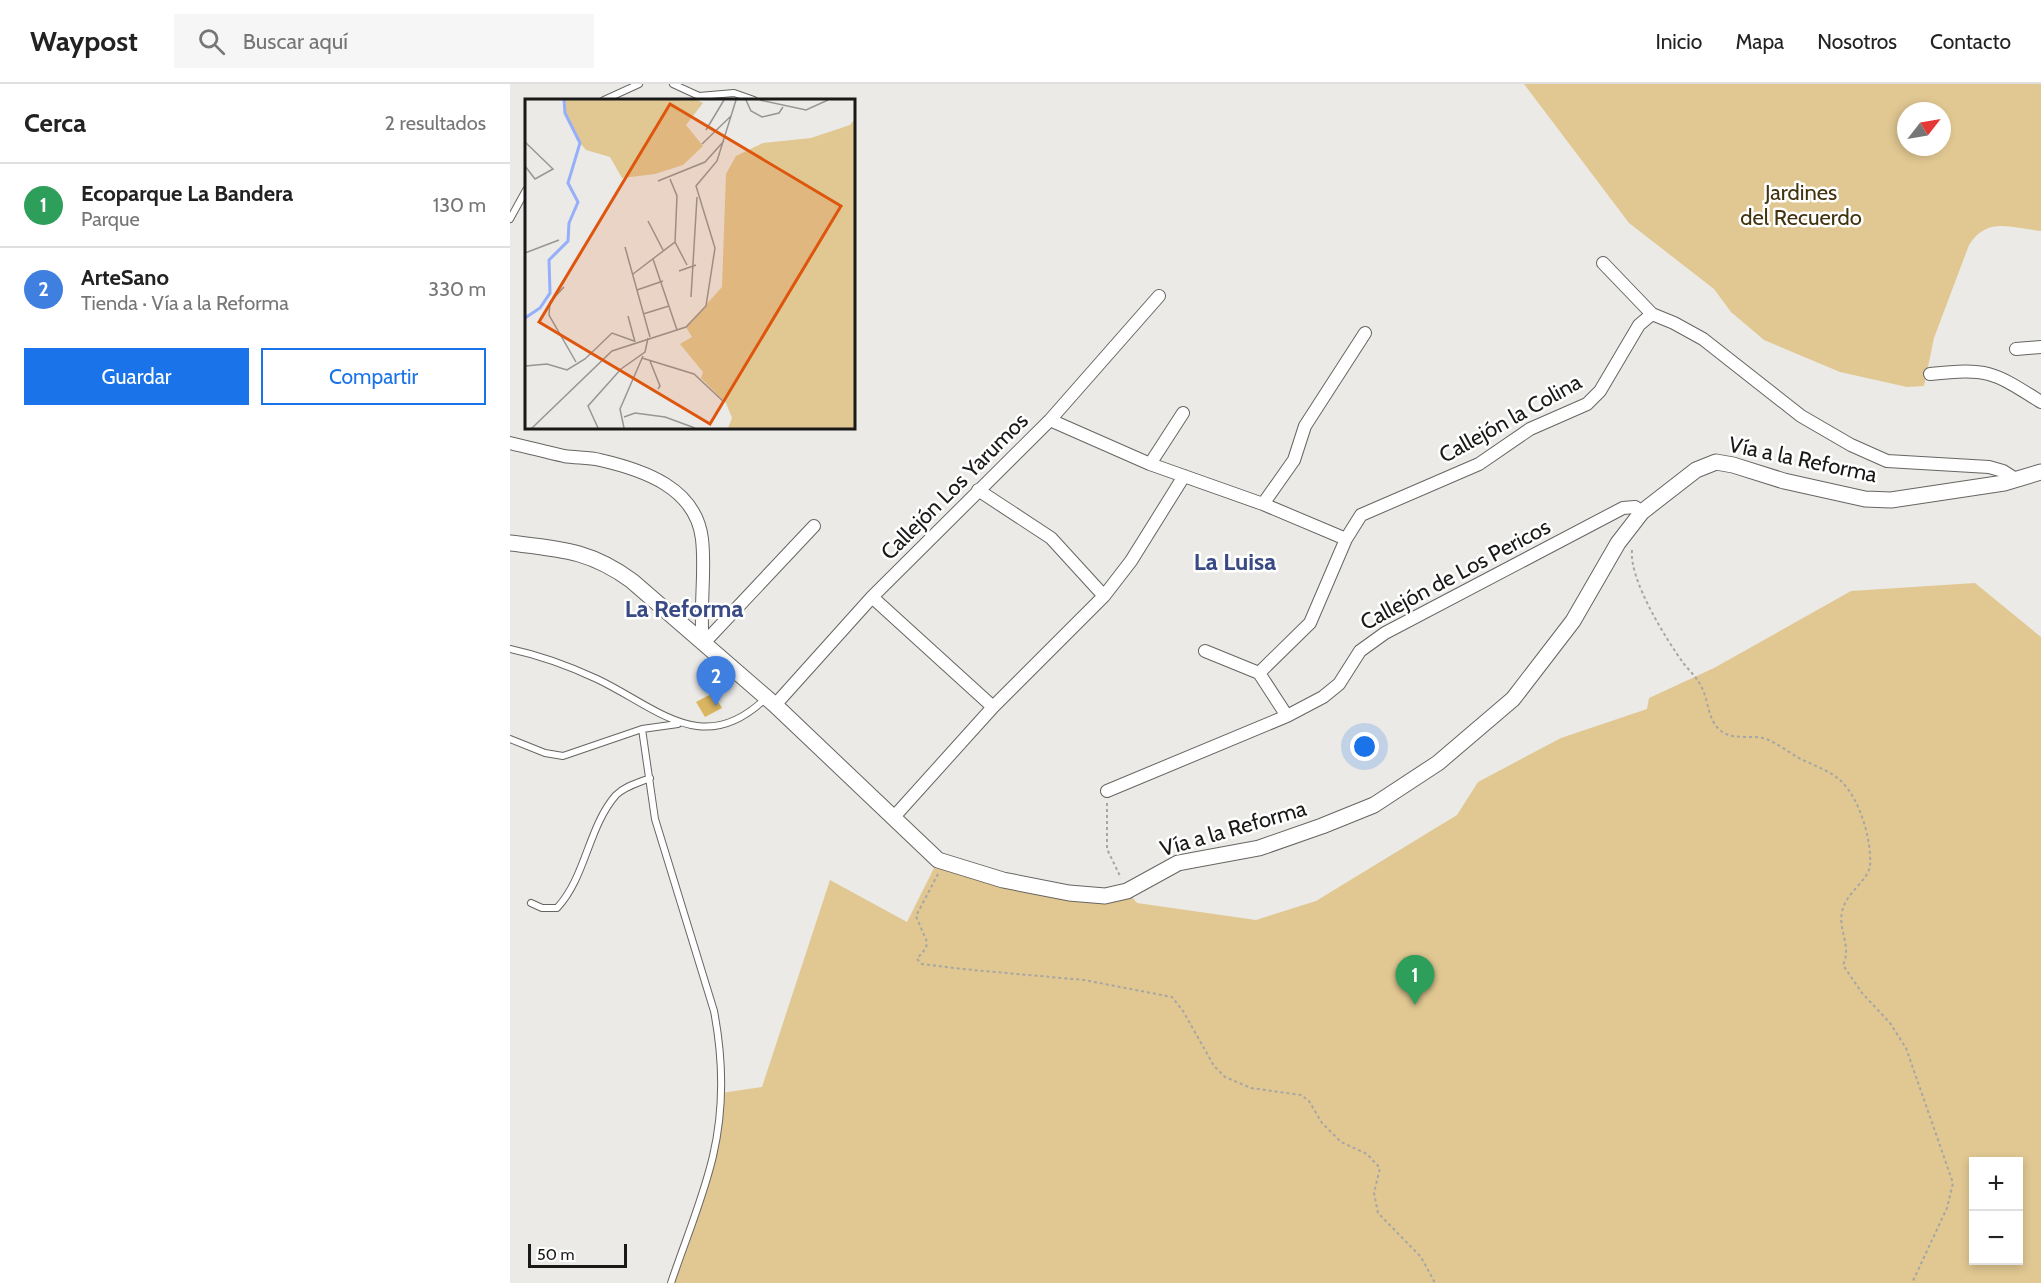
<!DOCTYPE html>
<html lang="es">
<meta charset="utf-8">
<style>
body{margin:0;font-family:Cabin,sans-serif;background:#f6f6f6;color:#222}
.controls{position:absolute;right:18px;bottom:18px;display:grid;overflow:hidden;border-radius:0px;box-shadow:0 3px 9px #0003}
.controls button{width:54px;height:54px;display:grid;place-items:center;padding:0;border:0;border-bottom:2px solid #e0e0e0;background:#fff;color:#222;font:30px sans-serif}
.compass{position:absolute;left:1387px;top:18px;width:54px;height:54px;border-radius:50%;background:#fff;box-shadow:0 3px 9px #0003;rotate:59deg}
.scale{position:absolute;left:18px;bottom:15px;width:99px;box-sizing:border-box;padding-left:6px;border:3px solid #191918;border-top:0;font-size:16px;line-height:21px;white-space:nowrap;color:#191918;-webkit-text-stroke:4px #fff;paint-order:stroke}
.you{position:absolute;left:855px;top:663px;width:21px;height:21px;margin:-15px;border:4px solid #fff;border-radius:50%;background:#1a73e8;box-shadow:0 0 0 9px #1a73e833}
.badge{display:grid;place-items:center;width:39px;height:39px;border-radius:50%;background:#1a73e8;color:#fff;font-size:20px;font-weight:700}
.pin{position:absolute;translate:-50% -50px;filter:drop-shadow(0 2px 3px #0008)}
.pin::after{content:'';position:absolute;top:32px;width:21px;height:18px;background:inherit;clip-path:polygon(0 0,100% 0,50% 100%)}
.list{margin:0;padding:0;list-style:none}
h2{display:flex;justify-content:space-between;align-items:center;height:78px;margin:0;padding:0 24px;font-size:26px}
h2 small{font-size:20px;font-weight:400;color:#767676}
.list li{display:grid;grid-template-columns:39px 1fr auto;gap:18px;align-items:center;box-sizing:border-box;height:84px;padding:0 24px;border-top:2px solid #e0e0e0}
.list b{display:block;font-size:22px;white-space:nowrap}
.list p{margin:0;font-size:20px;white-space:nowrap;color:#767676}
.list em{font-size:20px;font-style:normal;color:#767676}
.actions{display:flex;gap:12px;padding:18px 24px}
.actions a{flex:1;padding:14px 0;border:2px solid #1a73e8;border-radius:0px;text-align:center;font-size:21px;color:#1a73e8}
.actions .main{background:#1a73e8;color:#fff}
.icon{flex:none;width:33px;height:33px;fill:none;stroke:currentColor;stroke-width:2;stroke-linecap:round;stroke-linejoin:round}
.map{position:relative;flex:none;width:1531px;height:1199px;overflow:hidden}
header{display:flex;align-items:center;gap:36px;box-sizing:border-box;height:84px;padding:0 30px;background:#fff;border-bottom:2px solid #e0e0e0}
header strong{font-size:28px}
nav{display:flex;gap:33px;margin-inline-start:auto;font-size:21px}
.search{width:420px;height:54px;background:#f6f6f6;display:flex;align-items:center;gap:15px;box-sizing:border-box;padding:0 21px;border-radius:0px;color:#767676;font-size:22px}
main{display:flex}
aside{flex:1;background:#fff}
.map>svg:first-child{display:block}
.green{fill:#e1c892;fill-rule:evenodd}
.building{fill:#dbb661}
.lines{fill:none;stroke-linecap:round;stroke-linejoin:round}
.service-casing{stroke:#676562;stroke-width:8}
.minor-casing{stroke:#676562;stroke-width:14}
.tertiary-casing{stroke:#676562;stroke-width:17}
.path{stroke:#a6a6a3;stroke-width:2;stroke-dasharray:3 3;stroke-linecap:butt}
.service{stroke:#fff;stroke-width:6}
.minor{stroke:#fff;stroke-width:12}
.tertiary{stroke:#fff;stroke-width:15}
.labels{text-anchor:middle;stroke-width:5;stroke-linejoin:round;paint-order:stroke}
.park-label{font-size:22px;fill:#42320d;stroke:#fff}
.street-label{font-size:22px;fill:#191918;stroke:#fff}
.neighbourhood-label{font-size:24px;font-weight:bold;fill:#394a85;stroke:#fff}
.inset-river{fill:none;stroke:#96affa;stroke-width:3}
.inset-road{fill:none;stroke:#979694;stroke-width:1.5}
.view{fill:#de560d;fill-opacity:0.15;stroke:#de560d;stroke-width:3}
.inset-edge{fill:none;stroke:#191918;stroke-width:3}
</style>
<header>
<strong>Waypost</strong>
<div class="search"><svg class="icon" aria-label="search" viewBox="0 0 24 24"><circle cx="10" cy="10" r="6"/><path d="M15 15l6 6"/></svg>Buscar aquí</div>
<nav><a>Inicio</a><a>Mapa</a><a>Nosotros</a><a>Contacto</a></nav>
</header>
<main>
<aside>
<h2>Cerca<small>2 resultados</small></h2>
<ul class="list">
<li><span class="badge" style="background:#2e9e5b">1</span><div><b>Ecoparque La Bandera</b><p>Parque</p></div><em>130 m</em></li>
<li><span class="badge" style="background:#3f7fe0">2</span><div><b>ArteSano</b><p>Tienda · Vía a la Reforma</p></div><em>330 m</em></li>
</ul>
<div class="actions"><a class="main">Guardar</a><a>Compartir</a></div>
</aside>
<div class="map">
<svg width="1531" height="1199" viewBox="0 0 1531 1199">
<rect width="100%" height="100%" fill="#ebeae6"/>
<path class="green" d="M1014,0H1531V147C1502,144 1477,132 1459,161L1424,254L1414,302L1397,303L1330,288L1254,256L1221,228L1204,205L1119,139ZM1396,27H1432V63H1396Z
M1465,499L1531,553V1199H161L203,1072L211,1009L252,1003L320,796L397,838L428,776L493,796L617,807L627,819L746,836L806,817L947,731L968,698L1051,654L1137,625L1139,614L1204,584L1341,507ZM1464,1078H1508V1176H1464Z"/>
<path class="building" d="M203,609L212,624L195,633L186,618Z"/>
<g class="lines">
<defs>
<path id="service" d="M163,0L189,12L224,9L244,16
M94,16L129,0
M0,135L16,106
M0,565C28,571 61,583 87,595C148,624 193,675 256,614
M132,645L145,735L204,927C213,974 214,1025 203,1072C193,1115 175,1157 161,1199
M0,655L35,669L53,672L132,645L168,640
M21,819L32,824H47C76,793 78,743 106,711C115,702 128,699 140,694"/>
<path id="minor" d="M1093,179L1142,230L1164,239L1193,255L1291,332L1341,361L1377,377L1479,383L1493,387L1507,396
M1506,265L1531,263
M1420,290C1478,284 1482,287 1531,318
M540,336L640,380L753,420L836,455L851,431L969,380L1020,345L1077,320L1090,307L1129,241L1142,230
M0,359C18,363 36,368 54,372C66,374 79,373 90,376C134,386 186,404 192,455C196,490 189,525 193,560
M640,380L673,329
M468,406L541,454L594,512
M753,420L784,376L795,342L855,249
M362,513L483,623
M193,560L304,442
M695,567L749,589L777,632
M749,589L800,539L836,455
M265,621L362,513L540,336L649,212
M597,707L777,632L813,613L829,600L850,567L875,549L1113,424L1125,423L1132,428
M383,734L483,623L594,512L621,477L674,392"/>
<path id="tertiary" d="M0,459C50,465 80,466 122,497L265,621L428,776L493,796L559,809L595,812L617,807L668,779L749,764L812,742L864,721L928,679L1003,615L1063,537L1108,459L1132,428L1186,386L1206,378L1223,381L1274,397L1355,415L1381,416L1494,399L1531,388"/>
</defs>
<use href="#service" class="service-casing"/>
<use href="#minor" class="minor-casing"/>
<use href="#tertiary" class="tertiary-casing"/>
<path class="path" d="M1122,466C1119,496 1156,555 1174,580C1180,587 1187,594 1191,602C1199,616 1197,636 1211,647C1224,657 1241,650 1256,655C1267,659 1277,667 1287,673C1302,681 1319,686 1331,697C1350,715 1362,757 1360,782C1358,797 1336,808 1332,828C1328,846 1342,863 1333,881L1352,909L1380,939L1396,964L1443,1099L1437,1124L1402,1199
M597,719V765L611,794
M428,790L406,832L417,858L416,864L407,875L412,880L452,885L574,896L662,913L673,927L704,982L715,993L741,1004L791,1011L799,1017L812,1039L831,1058L857,1070L870,1084L864,1109L868,1129L911,1173L925,1199"/>
<use href="#service" class="service"/>
<use href="#minor" class="minor"/>
<use href="#tertiary" class="tertiary"/>
</g>
<g class="labels">
<g class="park-label">
<text x="1291" y="116">Jardines<tspan x="1291" dy="25">del Recuerdo</tspan></text>
</g>
<g class="street-label">
<text transform="translate(1000 334) rotate(-29)" y="8">Callejón la Colina</text>
<text transform="translate(1293 375) rotate(12)" y="8">Vía a la Reforma</text>
<text transform="translate(444 402) rotate(-45)" y="8">Callejón Los Yarumos</text>
<text transform="translate(945 490) rotate(-28)" y="8">Callejón de Los Pericos</text>
<text transform="translate(723 744) rotate(-16)" y="8">Vía a la Reforma</text>
</g>
<g class="neighbourhood-label">
<text x="725" y="486">La Luisa</text>
<text x="174" y="533">La Reforma</text>
</g>
</g>
<g transform="translate(15 15)">
<rect width="330" height="330" fill="#ebeae6"/>
<path d="M39,1H172L178,4L161,26L178,47L158,66L130,75L97,79L85,58L61,51L55,44L40,14ZM330,20V329H203L207,319L201,304L176,279L178,273L155,245L167,238L161,228L197,188L201,75L211,57L238,44L286,39L325,26Z" fill="#e1c892"/>
<path class="inset-river" d="M0,219L15,209L25,194L24,161L43,142L44,124L53,103L43,84L55,44L40,14L39,1"/>
<path class="inset-road" d="M221,1L226,12L237,18L254,14L258,8M235,1L281,11L303,1M181,31L199,1M0,43L28,70L10,80L0,67M177,45L206,17M133,82L180,63L199,42M123,122L138,151M150,143L162,166M100,148L125,238M0,154L34,141M128,160L152,231M154,172L171,166M108,175L150,143L152,97L145,80M39,188L25,203L24,216L51,263M112,191L138,182M166,198L172,98M118,215L144,207M103,217L110,243M117,259L169,275L199,303M125,262L135,287L133,290M0,267L22,265L42,271L60,260L87,234L109,242M99,318L110,314L140,318L170,329M7,329L87,252L161,228L181,207L190,149L171,87L192,62L211,1M73,329L63,307L96,270L120,253L123,239M99,329L95,310L118,257"/>
<path class="view" d="M145,5L316,107L185,325L14,223Z"/>
<rect width="330" height="330" class="inset-edge"/>
</g>
</svg>
<div class="controls">
<button>+</button>
<button>−</button>
</div>
<svg class="compass" viewBox="-18 -18 36 36"><path d="M0-13l5 13h-10z" fill="#e53935"/><path d="M0 13l5-13h-10z" fill="#767676"/></svg>
<div class="scale">50 m</div>
<div class="you"></div>
<div class="pin badge" style="left:905px;top:921px;background:#2e9e5b">1</div>
<div class="pin badge" style="left:206px;top:622px;background:#3f7fe0">2</div>
</div>
</main>
